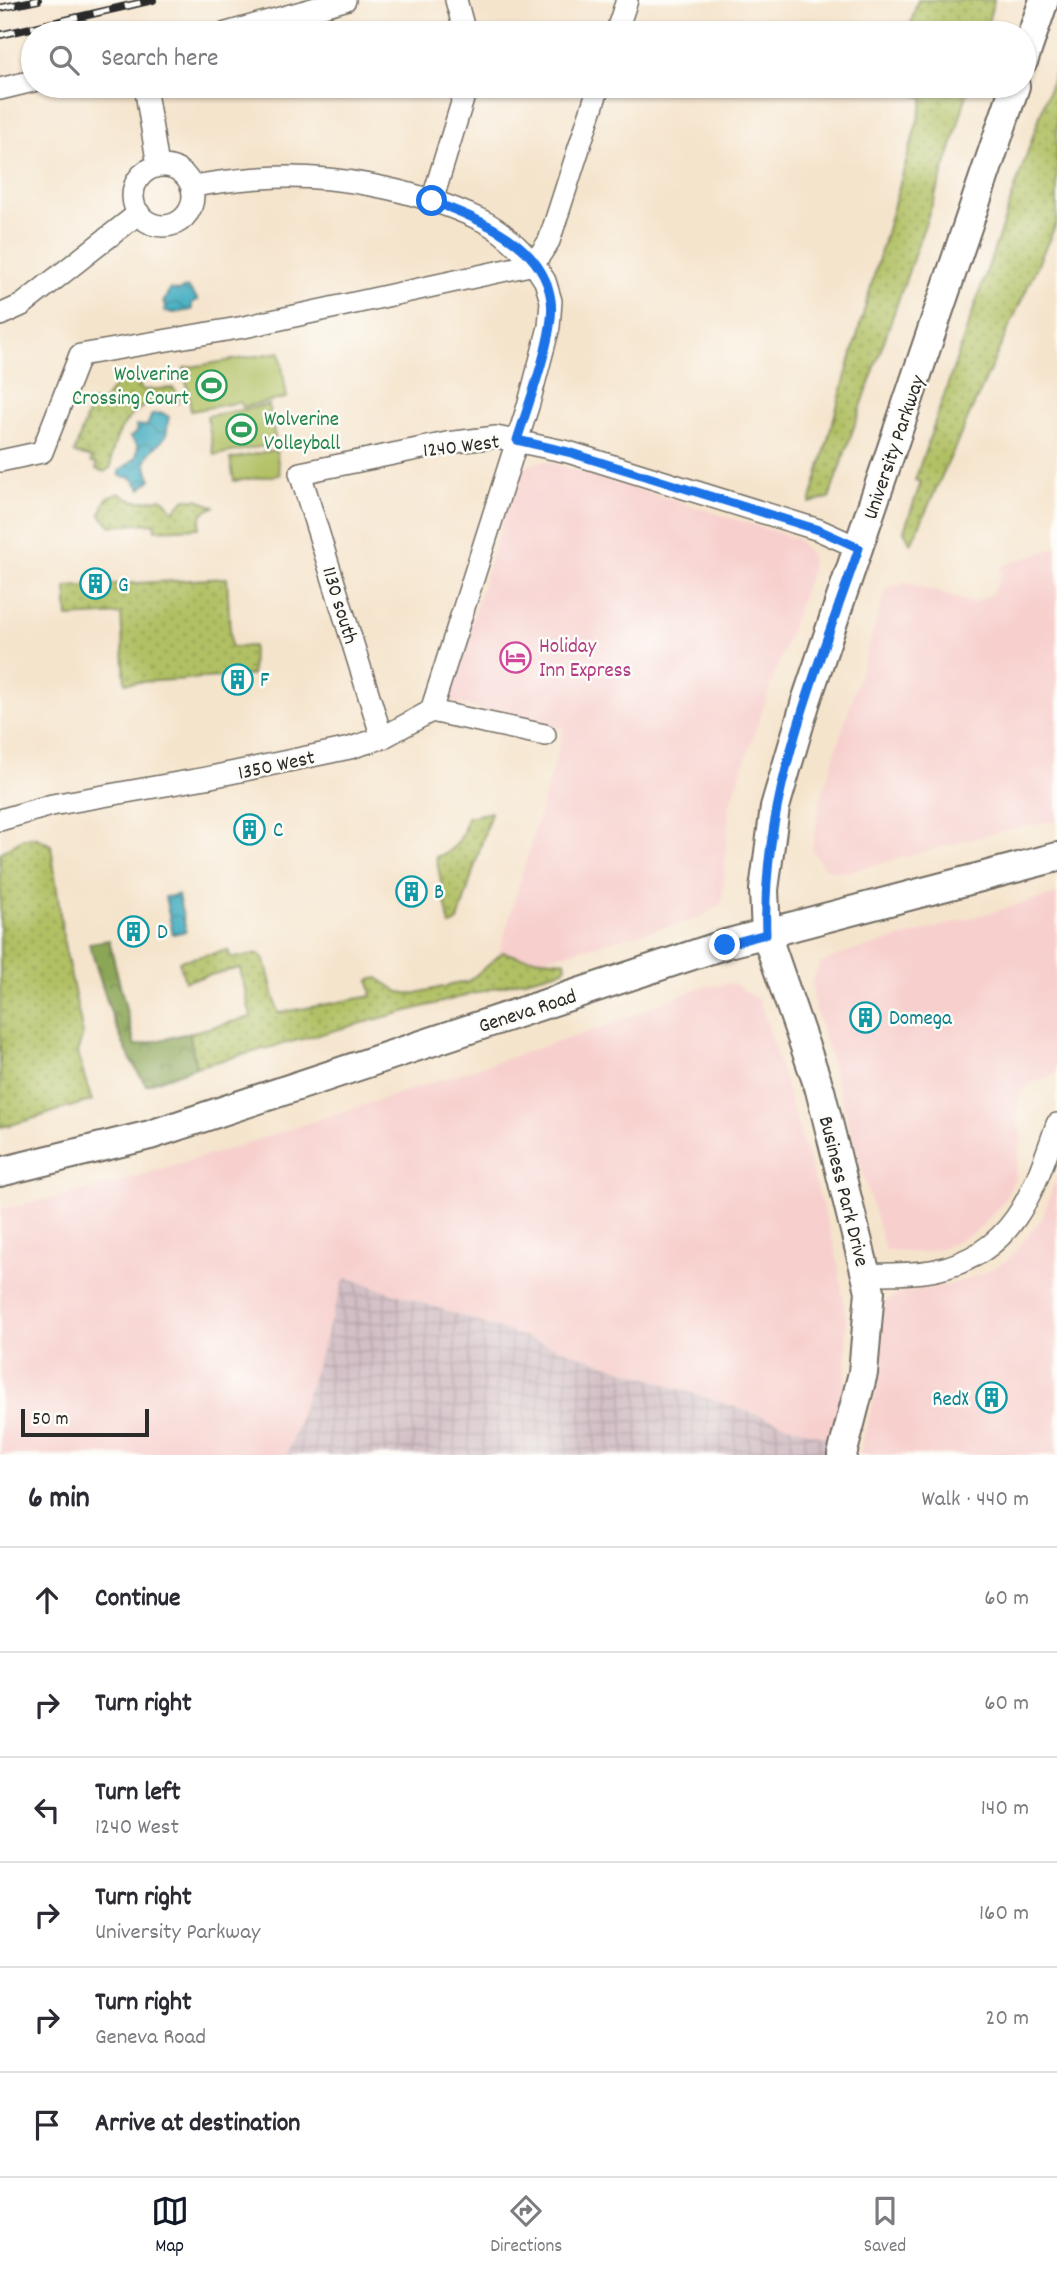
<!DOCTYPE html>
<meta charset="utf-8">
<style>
body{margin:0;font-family:Dekko,sans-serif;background:#f2f2f3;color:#2b2b33}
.scale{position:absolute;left:21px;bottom:18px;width:128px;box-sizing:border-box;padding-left:7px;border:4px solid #2b2b2b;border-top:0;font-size:19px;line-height:24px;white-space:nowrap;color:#2b2b2b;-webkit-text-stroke:5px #fdfcf7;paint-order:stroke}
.stop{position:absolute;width:21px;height:21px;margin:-16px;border:5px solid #1a73e8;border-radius:50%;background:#fff}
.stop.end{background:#1a73e8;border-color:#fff;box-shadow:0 2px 7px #0008}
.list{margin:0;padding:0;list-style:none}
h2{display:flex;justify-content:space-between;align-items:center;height:91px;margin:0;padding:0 28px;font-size:30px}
h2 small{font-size:23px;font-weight:400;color:#7c7c81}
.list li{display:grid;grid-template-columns:46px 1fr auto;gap:21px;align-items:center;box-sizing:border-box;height:105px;padding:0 28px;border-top:2px solid #e1e1e2}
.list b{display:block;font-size:26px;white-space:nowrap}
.list p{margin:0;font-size:23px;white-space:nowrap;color:#7c7c81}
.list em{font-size:23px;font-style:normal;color:#7c7c81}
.icon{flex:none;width:38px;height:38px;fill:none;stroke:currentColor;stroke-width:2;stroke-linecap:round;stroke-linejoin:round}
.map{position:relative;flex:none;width:1057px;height:1455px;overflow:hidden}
.search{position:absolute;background:#fff;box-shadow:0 2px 5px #0004;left:21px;right:21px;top:21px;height:77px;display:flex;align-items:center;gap:18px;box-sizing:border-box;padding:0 24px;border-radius:38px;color:#7c7c81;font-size:26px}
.sheet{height:721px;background:#fff}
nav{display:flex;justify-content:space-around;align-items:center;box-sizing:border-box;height:98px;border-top:2px solid #e1e1e2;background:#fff;font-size:19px;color:#7c7c81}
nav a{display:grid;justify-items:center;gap:4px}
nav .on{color:#111827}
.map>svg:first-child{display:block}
.built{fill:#f7d0ce}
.industrial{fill:url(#industrial-grid)}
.grass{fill:url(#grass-dots);stroke:#6e7647;stroke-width:2}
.forest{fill:url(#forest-crowns);stroke:#5c6842;stroke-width:2}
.garden{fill:#b1c063;stroke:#6e7647;stroke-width:2}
.water{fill:url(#water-waves);stroke:#366c75;stroke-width:2}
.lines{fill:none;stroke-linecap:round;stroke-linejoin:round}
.street-casing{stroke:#726c63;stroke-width:24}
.secondary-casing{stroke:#726c63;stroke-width:32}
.street{stroke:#fff;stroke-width:21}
.secondary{stroke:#fff;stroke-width:28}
.rail-casing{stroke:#2b2b2b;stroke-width:8}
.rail{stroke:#fdfcf7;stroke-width:5;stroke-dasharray:16;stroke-linecap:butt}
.route{stroke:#1a73e8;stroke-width:9}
.labels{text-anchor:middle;stroke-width:5;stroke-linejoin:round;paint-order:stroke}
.leisure-label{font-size:21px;fill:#27864d;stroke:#fdfcf7;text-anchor:end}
.street-label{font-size:21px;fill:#2b2b2b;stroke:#fdfcf7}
.culture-label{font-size:21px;fill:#0d838f;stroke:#fdfcf7;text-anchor:start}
.hotel-label{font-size:21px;fill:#b23c85;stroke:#fdfcf7;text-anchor:start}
</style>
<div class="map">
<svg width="1057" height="1455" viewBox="0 0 1057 1455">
<defs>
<pattern id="industrial-grid" width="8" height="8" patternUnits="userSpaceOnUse" patternTransform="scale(1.75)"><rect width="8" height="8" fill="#d2bec4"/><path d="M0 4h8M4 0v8" fill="none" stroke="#b4a3a9"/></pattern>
<pattern id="grass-dots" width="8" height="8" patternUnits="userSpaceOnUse" patternTransform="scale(1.75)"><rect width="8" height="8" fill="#b1c063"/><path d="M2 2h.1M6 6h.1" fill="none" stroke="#909c52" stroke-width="1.8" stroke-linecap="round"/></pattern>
<pattern id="forest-crowns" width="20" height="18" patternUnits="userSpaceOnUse" patternTransform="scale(1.75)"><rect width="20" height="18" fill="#8ca659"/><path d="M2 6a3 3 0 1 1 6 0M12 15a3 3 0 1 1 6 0" fill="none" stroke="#73874a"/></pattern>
<pattern id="water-waves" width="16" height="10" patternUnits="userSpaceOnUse" patternTransform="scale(1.75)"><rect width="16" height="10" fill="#40acbf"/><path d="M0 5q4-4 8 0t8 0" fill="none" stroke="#368c9b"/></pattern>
</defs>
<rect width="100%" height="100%" fill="#fdfcf7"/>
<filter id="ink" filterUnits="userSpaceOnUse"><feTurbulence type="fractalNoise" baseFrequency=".0143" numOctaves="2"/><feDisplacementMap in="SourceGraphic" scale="14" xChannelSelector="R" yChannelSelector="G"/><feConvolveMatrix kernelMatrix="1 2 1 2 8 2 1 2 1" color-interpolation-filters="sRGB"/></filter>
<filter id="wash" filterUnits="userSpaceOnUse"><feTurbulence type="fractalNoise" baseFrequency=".00686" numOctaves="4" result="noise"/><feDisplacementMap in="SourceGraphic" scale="28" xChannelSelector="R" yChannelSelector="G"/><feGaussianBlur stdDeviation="1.57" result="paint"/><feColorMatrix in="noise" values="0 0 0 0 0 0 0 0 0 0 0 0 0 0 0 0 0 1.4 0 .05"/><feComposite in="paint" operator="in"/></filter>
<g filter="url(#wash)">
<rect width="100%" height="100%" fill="#f5e4cc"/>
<path class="built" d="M544,461L796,538L811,556L812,567L729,807L722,903L698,919L494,971L564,729L446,701L517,476L526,466Z
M1057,547V823L1047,822L1000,832L847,872L825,869L812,850L820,801L885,593L892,586L902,585L904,582L972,603L991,595L1001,576V566Z
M1057,894V1074L1031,1083L1019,1097L1017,1119L1022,1136L1014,1181L1003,1202L977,1231L947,1246L922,1253L885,1250L813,1000L812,980L821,963L841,954Z
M733,983L760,1001L836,1251L846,1319V1380L830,1439L345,1277L287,1455H0V1209L94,1189L223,1151L612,1024L698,988Z
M1057,1174V1455H859L876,1391L885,1302L903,1292L950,1285L982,1274L1008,1260L1043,1217Z"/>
<path class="industrial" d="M345,1277L830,1439L824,1455H287Z"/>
<path class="grass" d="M918,0H994L985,33H908Z
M1057,66V222L911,544L904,531L921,482L915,480Z
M892,86H969L950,153L829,498L810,503L924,98Z
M136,378L142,390L173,388L179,395L178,403C138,393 111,431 111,467L105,472L96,469L97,464L91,462L92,458L74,453L92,402L101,404L120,379Z
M119,493C134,505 145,501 162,498L174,511L185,499H198L214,507L202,513L199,528L155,530L154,523L111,526L100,515L106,499Z
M227,578L231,647L253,646L252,675L125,683L121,614L68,617L66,587Z
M491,812L458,921L450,926L436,857C457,850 463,838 467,817Z
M34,837L51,845L64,943L83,1034L77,1053L92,1101C60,1108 32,1121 0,1127V853L22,839Z
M228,950L231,958L259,954L265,960L278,1013L372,996L369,980L378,978L399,992L412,994L469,981L503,952L520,957L565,961L566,966L563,970L196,1067L189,1033L251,1017L240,968L185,981L179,961Z"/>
<path class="forest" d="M109,940L135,1046L189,1033L196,1067L146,1085C117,1043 104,991 89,943Z"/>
<path class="garden" d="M280,352L287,398L243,407L240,402L191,411L184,368Z
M269,405L276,444L214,455L207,416Z
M276,450L280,475L234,481L230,459Z"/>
<path class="water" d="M187,287L198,300L192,303V310L174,313L164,311L166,304L163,303L170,289L178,291Z
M163,413L169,417C167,423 168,430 166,435C162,447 135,451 151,479L141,489L132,478L120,476L119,471L136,458L138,446L130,437L136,433V425L147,426L152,414Z
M178,895L186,931L173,934L165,897Z"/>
</g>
<g filter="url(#ink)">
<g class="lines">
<defs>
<path id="street" d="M456,0L465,33
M226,33L345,0
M616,33L627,0
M145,86L158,166
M0,89L33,81
M133 196a30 30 0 1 1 60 0a30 30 0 1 1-60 0Z
M191,186C214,183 238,179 261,178C333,173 415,189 481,220C502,230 518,247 534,264L549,241L599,86
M432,201L467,86
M0,315L22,305L139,213
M0,461L42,452L80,355L244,327L534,264L545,281L551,301L549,327L529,403L431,711
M382,738L300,473L447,443L496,437L568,452L819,530L859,548
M0,820L52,805L206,778L350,748L382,738L431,711L545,735
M866,1275C889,1273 914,1275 936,1270C1015,1253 1034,1190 1057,1124"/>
<path id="secondary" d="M1024,59L1044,0
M0,1172L150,1135L729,943L1057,857
M842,1455L863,1373L870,1291L820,1090L766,934L764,890L775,807L806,701L1015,86"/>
</defs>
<use href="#street" class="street-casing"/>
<use href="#secondary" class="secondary-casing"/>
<use href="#street" class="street"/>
<use href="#secondary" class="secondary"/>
<defs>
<path id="rail" d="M0,8L38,0
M0,35L153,0"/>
</defs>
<use href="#rail" class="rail-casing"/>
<use href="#rail" class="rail"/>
</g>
</g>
<g class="lines" filter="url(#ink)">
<path class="route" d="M432,201C478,219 543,243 551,300C556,332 527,408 517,440L568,452L819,530L859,548C816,673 761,799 766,934L725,945"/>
</g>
<defs>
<symbol id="stadium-ring" viewBox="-11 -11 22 22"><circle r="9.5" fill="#fdfcf7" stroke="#2e9e5b" stroke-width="1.5"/><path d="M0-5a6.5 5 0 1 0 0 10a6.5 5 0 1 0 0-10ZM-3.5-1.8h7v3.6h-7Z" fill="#2e9e5b"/></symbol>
<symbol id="building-ring" viewBox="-11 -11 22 22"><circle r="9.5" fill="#fdfcf7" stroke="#0f9aa8" stroke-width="1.5"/><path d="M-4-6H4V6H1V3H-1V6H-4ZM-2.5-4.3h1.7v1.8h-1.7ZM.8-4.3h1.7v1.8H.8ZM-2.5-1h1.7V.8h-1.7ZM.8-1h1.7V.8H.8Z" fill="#0f9aa8"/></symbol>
<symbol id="hotel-ring" viewBox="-11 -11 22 22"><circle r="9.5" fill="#fdfcf7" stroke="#d1479c" stroke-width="1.5"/><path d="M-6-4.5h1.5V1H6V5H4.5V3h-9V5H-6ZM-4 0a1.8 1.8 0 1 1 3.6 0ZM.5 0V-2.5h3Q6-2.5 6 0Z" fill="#d1479c"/></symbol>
</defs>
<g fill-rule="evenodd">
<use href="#stadium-ring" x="194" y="368" width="35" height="35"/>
<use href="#stadium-ring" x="224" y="412" width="35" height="35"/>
<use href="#building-ring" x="78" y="566" width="35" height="35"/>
<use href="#hotel-ring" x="498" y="640" width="35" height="35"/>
<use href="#building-ring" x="220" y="662" width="35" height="35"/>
<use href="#building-ring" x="232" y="812" width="35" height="35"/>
<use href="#building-ring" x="394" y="874" width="35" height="35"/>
<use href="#building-ring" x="116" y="914" width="35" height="35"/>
<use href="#building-ring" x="848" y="1000" width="35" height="35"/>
<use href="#building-ring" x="974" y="1380" width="35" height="35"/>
</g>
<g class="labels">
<g class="leisure-label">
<text x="189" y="380">Wolverine<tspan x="189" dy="24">Crossing Court</tspan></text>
<text x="264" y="425" text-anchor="start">Wolverine<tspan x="264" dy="24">Volleyball</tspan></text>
</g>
<g class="street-label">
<text transform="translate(461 445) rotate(-7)" y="7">1240 West</text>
<text transform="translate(893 447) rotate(-71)" y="7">University Parkway</text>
<text transform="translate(341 605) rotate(73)" y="7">1130 south</text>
<text transform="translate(276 764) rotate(-12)" y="7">1350 West</text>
<text transform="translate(527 1010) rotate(-18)" y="7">Geneva Road</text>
<text transform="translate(845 1191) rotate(76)" y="7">Business Park Drive</text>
</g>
<g class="culture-label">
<text x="118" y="591">G</text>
<text x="260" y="686">F</text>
<text x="273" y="836">C</text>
<text x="434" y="898">B</text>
<text x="157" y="938">D</text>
<text x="889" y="1024">Domega</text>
<text x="969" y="1405" text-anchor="end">RedX</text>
</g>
<g class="hotel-label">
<text x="539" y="652">Holiday<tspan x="539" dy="24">Inn Express</tspan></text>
</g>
</g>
</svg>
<div class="scale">50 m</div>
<div class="stop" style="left:432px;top:201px"></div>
<div class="stop end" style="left:725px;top:945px"></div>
<div class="search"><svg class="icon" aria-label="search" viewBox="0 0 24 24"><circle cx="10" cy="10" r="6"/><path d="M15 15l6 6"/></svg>Search here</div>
</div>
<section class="sheet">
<h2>6 min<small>Walk · 440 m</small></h2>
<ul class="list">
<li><svg class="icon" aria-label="ahead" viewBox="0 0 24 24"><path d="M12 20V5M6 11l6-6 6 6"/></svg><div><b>Continue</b></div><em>60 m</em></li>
<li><svg class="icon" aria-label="right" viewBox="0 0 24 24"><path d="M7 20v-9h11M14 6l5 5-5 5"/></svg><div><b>Turn right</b></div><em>60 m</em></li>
<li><svg class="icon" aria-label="left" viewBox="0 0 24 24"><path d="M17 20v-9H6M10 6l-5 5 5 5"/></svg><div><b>Turn left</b><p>1240 West</p></div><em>140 m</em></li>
<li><svg class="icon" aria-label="right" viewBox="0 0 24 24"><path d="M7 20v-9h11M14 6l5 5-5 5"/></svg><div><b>Turn right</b><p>University Parkway</p></div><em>160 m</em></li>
<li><svg class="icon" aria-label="right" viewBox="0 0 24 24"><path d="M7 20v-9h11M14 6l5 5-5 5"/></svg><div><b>Turn right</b><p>Geneva Road</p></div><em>20 m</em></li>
<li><svg class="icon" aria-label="arrive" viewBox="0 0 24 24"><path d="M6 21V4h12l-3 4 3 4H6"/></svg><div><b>Arrive at destination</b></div></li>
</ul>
</section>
<nav>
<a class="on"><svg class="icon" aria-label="map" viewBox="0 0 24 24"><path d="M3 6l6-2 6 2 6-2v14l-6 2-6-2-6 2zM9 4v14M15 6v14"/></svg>Map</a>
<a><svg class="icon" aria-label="directions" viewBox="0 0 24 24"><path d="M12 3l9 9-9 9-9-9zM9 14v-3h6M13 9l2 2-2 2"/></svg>Directions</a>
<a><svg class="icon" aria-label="saved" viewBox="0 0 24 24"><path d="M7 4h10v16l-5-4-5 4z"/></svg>Saved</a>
</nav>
